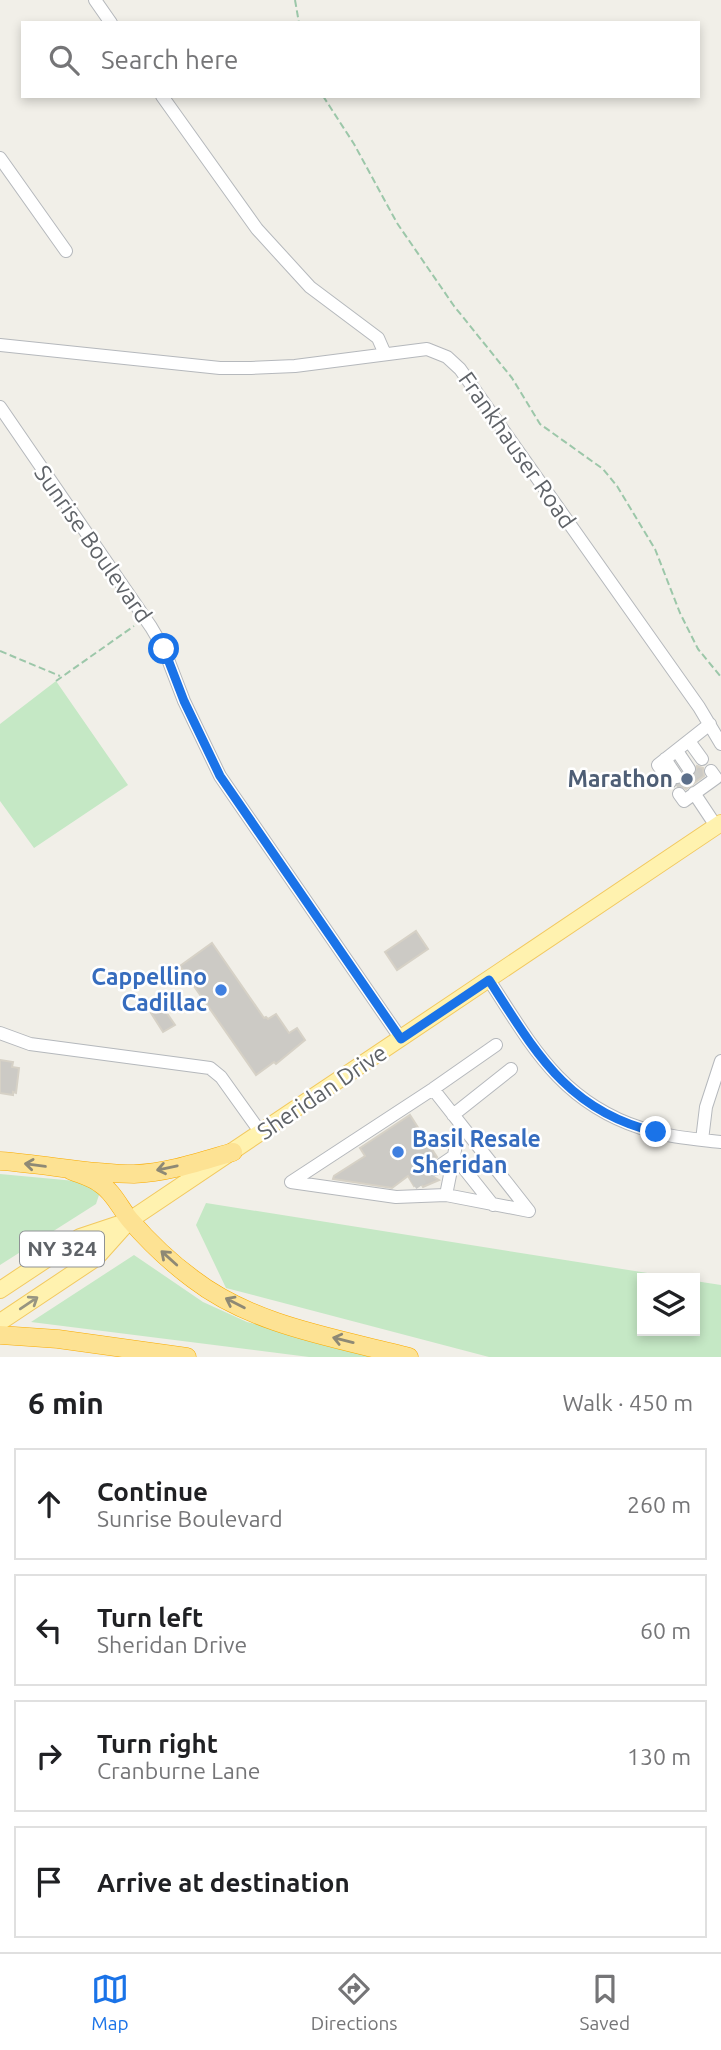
<!DOCTYPE html>
<meta charset="utf-8">
<style>
body{margin:0;font-family:Ubuntu,sans-serif;background:#f2f2f2;color:#202124}
.controls{position:absolute;right:21px;bottom:21px;display:grid;overflow:hidden;border-radius:0px;box-shadow:0 4px 10px #0003}
.controls button{width:63px;height:63px;display:grid;place-items:center;padding:0;border:0;border-bottom:2px solid #e0e0e0;background:#fff;color:#202124;font:35px sans-serif}
.stop{position:absolute;width:21px;height:21px;margin:-16px;border:5px solid #1a73e8;border-radius:50%;background:#fff}
.stop.end{background:#1a73e8;border-color:#fff;box-shadow:0 2px 7px #0008}
.list{margin:0;padding:0;list-style:none}
h2{display:flex;justify-content:space-between;align-items:center;height:91px;margin:0;padding:0 28px;font-size:30px}
h2 small{font-size:23px;font-weight:400;color:#757577}
.list li{display:grid;grid-template-columns:46px 1fr auto;gap:21px;align-items:center;box-sizing:border-box;height:112px;margin:0 14px 14px;padding:0 14px;border:2px solid #e0e0e0;border-radius:0px}
.list b{display:block;font-size:26px;white-space:nowrap}
.list p{margin:0;font-size:23px;white-space:nowrap;color:#757577}
.list em{font-size:23px;font-style:normal;color:#757577}
.icon{flex:none;width:38px;height:38px;fill:none;stroke:currentColor;stroke-width:2;stroke-linecap:round;stroke-linejoin:round}
.map{position:relative;flex:none;width:721px;height:1357px;overflow:hidden}
.search{position:absolute;background:#fff;box-shadow:0 4px 10px #0003;left:21px;right:21px;top:21px;height:77px;display:flex;align-items:center;gap:18px;box-sizing:border-box;padding:0 24px;border-radius:0px;color:#757577;font-size:26px}
.sheet{height:595px;background:#fff}
nav{display:flex;justify-content:space-around;align-items:center;box-sizing:border-box;height:98px;border-top:2px solid #e0e0e0;background:#fff;font-size:19px;color:#757577}
nav a{display:grid;justify-items:center;gap:4px}
nav .on{color:#1a73e8}
.map>svg:first-child{display:block}
.green{fill:#c5e8c5}
.building{fill:#cccac5;stroke:#d6d1c6;stroke-width:2}
.lines{fill:none;stroke-linecap:round;stroke-linejoin:round}
.minor-tunnel{stroke:#ccccc8;stroke-width:12;stroke-dasharray:12 6;stroke-linecap:butt}
.minor-casing{stroke:#b5b8bc;stroke-width:14}
.major-casing{stroke:#f2c960;stroke-width:18}
.highway-casing{stroke:#f9ab00;stroke-width:19}
.path{stroke:#9cc7a9;stroke-width:2;stroke-dasharray:7 3.5;stroke-linecap:butt}
.minor{stroke:#fff;stroke-width:12}
.major{stroke:#fff2af;stroke-width:16}
.highway{stroke:#fde293;stroke-width:18}
.oneway{stroke:#8e8975}
.oneway2{stroke:#979581}
.route{stroke:#1a73e8;stroke-width:9}
.service-dot{fill:#5c6f8a;stroke:#fff;stroke-width:2.5}
.shop-dot{fill:#3f7fe0;stroke:#fff;stroke-width:2.5}
.labels{text-anchor:middle;stroke-width:5;stroke-linejoin:round;paint-order:stroke}
.shield{fill:#fff;stroke:#8f9295;stroke-width:2}
.shield-label{font-size:21px;font-weight:bold;fill:#5f6368}
.street-label{font-size:23px;fill:#5f6368;stroke:#fff}
.service-label{font-size:23px;font-weight:bold;fill:#4e5e75;stroke:#fff;text-anchor:end}
.shop-label{font-size:23px;font-weight:bold;fill:#366cbe;stroke:#fff;text-anchor:end}
</style>
<div class="map">
<svg width="721" height="1357" viewBox="0 0 721 1357">
<rect width="100%" height="100%" fill="#f1efe8"/>
<path class="green" d="M56,681L128,785L34,848L0,801V724Z
M0,1174L86,1182L100,1192L96,1204L0,1265Z
M206,1203L679,1278H642V1331H695V1281L721,1285V1357H489L226,1288L196,1225Z
M134,1255L203,1302L247,1322L387,1357H309L31,1322Z"/>
<path class="building" d="M697,766L703,768L704,776L686,789L679,785L684,781L686,777L694,776Z
M416,931L428,949L397,970L385,952Z
M212,943L264,1018L266,1017L268,1019L276,1014L289,1033L297,1028L305,1040L276,1064L274,1062L256,1075L180,966Z
M162,1006L175,1025L163,1032L151,1013Z
M0,1060L13,1062L12,1067L19,1068L16,1093L13,1092V1095L0,1093Z
M410,1115L437,1157L427,1165V1173L439,1180L423,1187L420,1182L414,1186L408,1176L392,1188L333,1179L334,1176L365,1156L360,1148Z"/>
<g class="lines">
<path class="minor-tunnel" d="M689,769L697,781
M677,777L686,789
M413,1184L435,1169"/>
<defs>
<path id="minor" d="M95,0L111,23
M162,96L257,229L310,287L378,338L385,354
M0,158L66,251
M0,345L220,368H251L295,366L427,349L447,357L460,369L699,707L721,744
M0,407L151,627L164,649L184,701L220,776L401,1039
M689,741L702,759
M677,751L689,769
M665,759L677,777
M670,782L658,765L710,724
M694,793L716,826
M679,794L684,801L716,778L711,771
M489,980C532,1046 561,1102 641,1128C666,1137 695,1139 721,1142
M0,1033L30,1044L210,1068L221,1077L261,1133
M433,1089L529,1211L446,1195L460,1125
M453,1115L511,1069
M702,1140L706,1107L721,1061
M454,1156L493,1205
M435,1169L454,1156
M291,1182L433,1089L496,1045
M291,1182L396,1197L446,1195"/>
<path id="major" d="M0,1290L80,1237L128,1221
M0,1322L96,1258L130,1220L721,823"/>
<path id="highway" d="M0,1161C45,1164 89,1174 134,1174C167,1173 202,1161 233,1152
M70,1170C79,1174 91,1177 99,1183C113,1191 120,1208 130,1220C149,1242 170,1262 193,1279C254,1326 337,1338 409,1357
M0,1335L58,1339L187,1357"/>
</defs>
<use href="#minor" class="minor-casing"/>
<use href="#major" class="major-casing"/>
<use href="#highway" class="highway-casing"/>
<path class="path" d="M295,0L299,23
M323,96L354,144L397,223L454,306L512,378L540,424L603,469L617,486L655,549L680,613L698,649L721,677
M0,651L60,676
M56,681L134,626"/>
<use href="#minor" class="minor"/>
<use href="#major" class="major"/>
<use href="#highway" class="highway"/>
</g>
<defs><path id="oneway-shaft" d="M-6 0H5M1.5-3L5.5 0L1.5 3" fill="none" stroke-width="1.6" stroke-linecap="round" stroke-linejoin="round" transform="scale(1.75)"/></defs>
<g class="oneway">
<use href="#oneway-shaft" transform="translate(35 1165) rotate(-172)"/>
<use href="#oneway-shaft" transform="translate(167 1168) rotate(168)"/>
<use href="#oneway-shaft" transform="translate(169 1258) rotate(-138)"/>
<use href="#oneway-shaft" transform="translate(235 1303) rotate(-153)"/>
<use href="#oneway-shaft" transform="translate(343 1340) rotate(-166)"/>
</g>
<use class="oneway2" href="#oneway-shaft" transform="translate(29 1303) rotate(-34)"/>
<g class="lines">
<path class="route" d="M164,649L184,701L220,776L401,1039L489,980C535,1051 567,1111 656,1132"/>
</g>
<circle class="service-dot" cx="687" cy="779" r="7"/>
<g class="shop-dot">
<circle cx="221" cy="990" r="7"/>
<circle cx="398" cy="1152" r="7"/>
</g>
<g class="labels">
<rect class="shield" x="20" y="1231.5" width="84" height="35" rx="5"/>
<g class="shield-label">
<text x="62" y="1256">NY 324</text>
</g>
<g class="street-label">
<text transform="translate(517 450) rotate(55)" y="8">Frankhauser Road</text>
<text transform="translate(93 544) rotate(55)" y="8">Sunrise Boulevard</text>
<text transform="translate(322 1092) rotate(-34)" y="8">Sheridan Drive</text>
</g>
<g class="service-label">
<text x="673" y="787">Marathon</text>
</g>
<g class="shop-label">
<text x="207" y="985">Cappellino<tspan x="207" dy="26">Cadillac</tspan></text>
<text x="412" y="1147" text-anchor="start">Basil Resale<tspan x="412" dy="26">Sheridan</tspan></text>
</g>
</g>
</svg>
<div class="controls">
<button><svg class="icon" aria-label="layers" viewBox="0 0 24 24"><path d="M12 4l9 5-9 5-9-5zM3 14l9 5 9-5"/></svg></button>
</div>
<div class="stop" style="left:164px;top:649px"></div>
<div class="stop end" style="left:656px;top:1132px"></div>
<div class="search"><svg class="icon" aria-label="search" viewBox="0 0 24 24"><circle cx="10" cy="10" r="6"/><path d="M15 15l6 6"/></svg>Search here</div>
</div>
<section class="sheet">
<h2>6 min<small>Walk · 450 m</small></h2>
<ul class="list">
<li><svg class="icon" aria-label="ahead" viewBox="0 0 24 24"><path d="M12 20V5M6 11l6-6 6 6"/></svg><div><b>Continue</b><p>Sunrise Boulevard</p></div><em>260 m</em></li>
<li><svg class="icon" aria-label="left" viewBox="0 0 24 24"><path d="M17 20v-9H6M10 6l-5 5 5 5"/></svg><div><b>Turn left</b><p>Sheridan Drive</p></div><em>60 m</em></li>
<li><svg class="icon" aria-label="right" viewBox="0 0 24 24"><path d="M7 20v-9h11M14 6l5 5-5 5"/></svg><div><b>Turn right</b><p>Cranburne Lane</p></div><em>130 m</em></li>
<li><svg class="icon" aria-label="arrive" viewBox="0 0 24 24"><path d="M6 21V4h12l-3 4 3 4H6"/></svg><div><b>Arrive at destination</b></div></li>
</ul>
</section>
<nav>
<a class="on"><svg class="icon" aria-label="map" viewBox="0 0 24 24"><path d="M3 6l6-2 6 2 6-2v14l-6 2-6-2-6 2zM9 4v14M15 6v14"/></svg>Map</a>
<a><svg class="icon" aria-label="directions" viewBox="0 0 24 24"><path d="M12 3l9 9-9 9-9-9zM9 14v-3h6M13 9l2 2-2 2"/></svg>Directions</a>
<a><svg class="icon" aria-label="saved" viewBox="0 0 24 24"><path d="M7 4h10v16l-5-4-5 4z"/></svg>Saved</a>
</nav>
